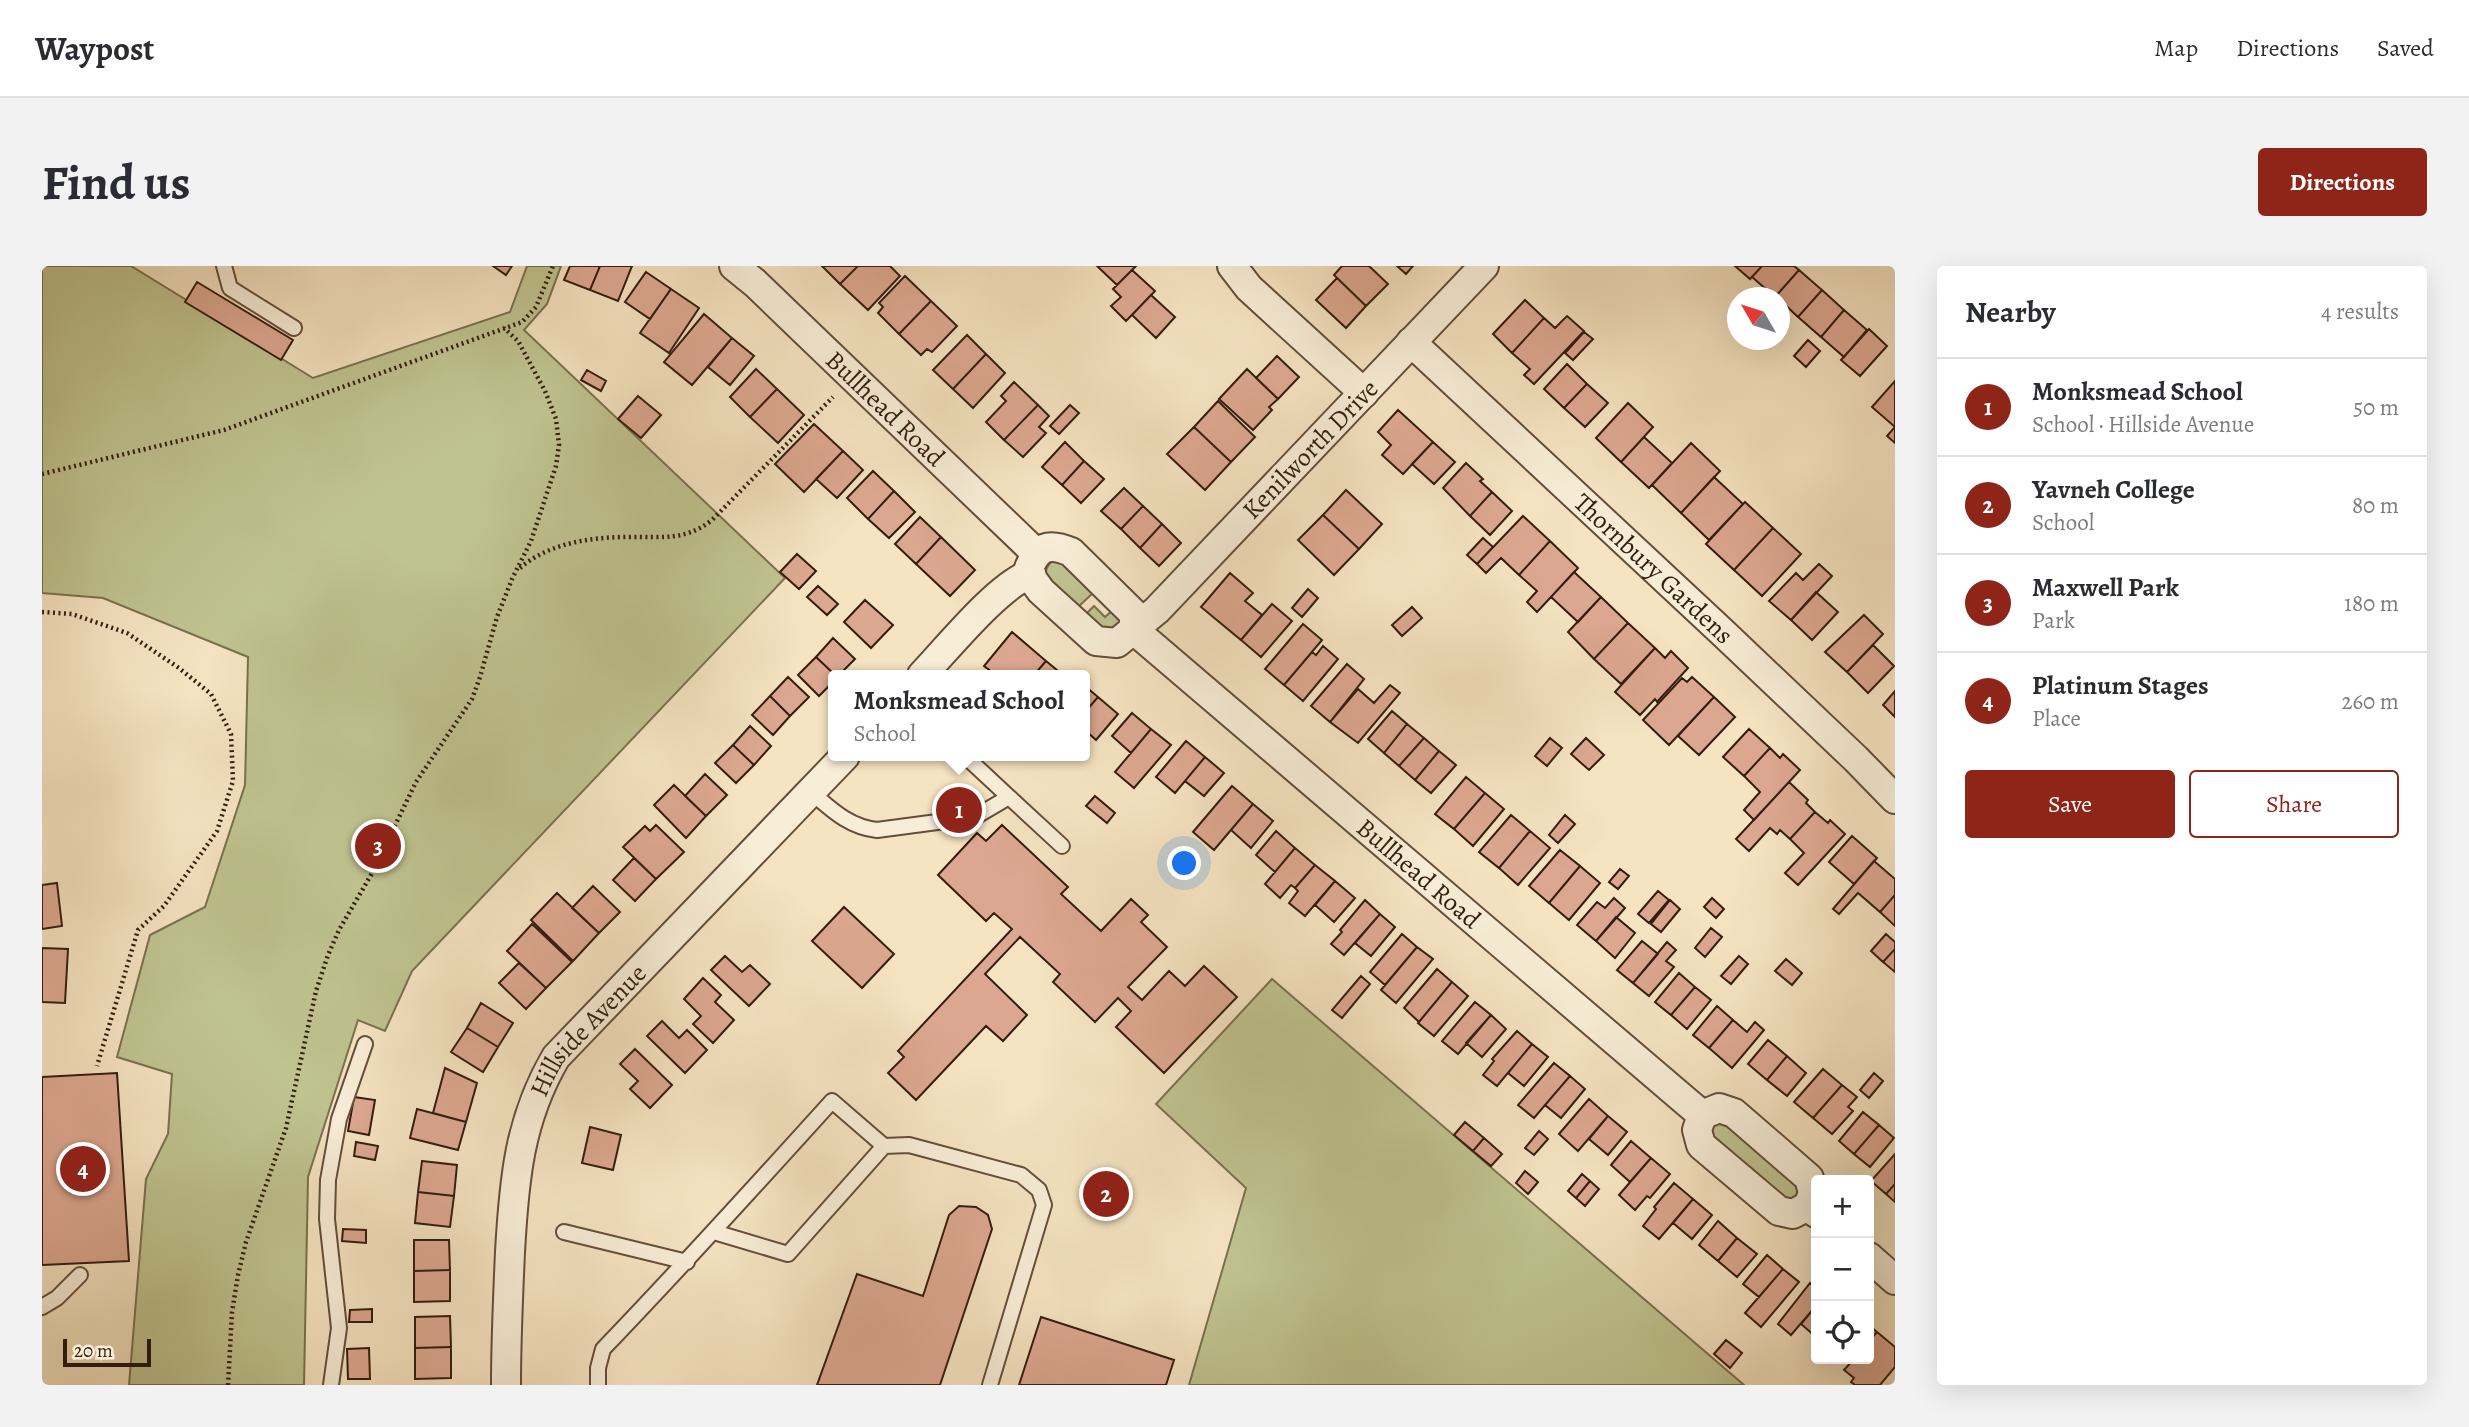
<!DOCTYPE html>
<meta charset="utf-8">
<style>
body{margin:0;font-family:Alegreya,serif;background:#f2f2f3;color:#2b2b33}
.controls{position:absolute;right:21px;bottom:21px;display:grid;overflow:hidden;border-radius:7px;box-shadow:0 7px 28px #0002}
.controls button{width:63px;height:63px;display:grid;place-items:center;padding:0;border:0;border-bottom:2px solid #e1e1e2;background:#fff;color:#2b2b33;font:35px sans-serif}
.compass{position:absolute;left:1685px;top:21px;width:63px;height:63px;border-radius:50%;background:#fff;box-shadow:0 7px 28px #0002;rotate:309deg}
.scale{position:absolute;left:21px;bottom:18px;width:88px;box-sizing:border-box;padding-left:7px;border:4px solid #341d0e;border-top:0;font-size:19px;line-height:24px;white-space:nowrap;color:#341d0e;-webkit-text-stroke:5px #f8edd7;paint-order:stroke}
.you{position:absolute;left:1143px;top:598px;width:24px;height:24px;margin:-18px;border:5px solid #fff;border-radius:50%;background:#1a73e8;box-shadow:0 0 0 10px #1a73e833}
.badge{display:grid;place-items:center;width:46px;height:46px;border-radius:50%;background:#8f2418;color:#fff;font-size:23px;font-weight:700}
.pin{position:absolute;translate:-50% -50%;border:4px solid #fff;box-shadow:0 2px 7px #0006}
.popup{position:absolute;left:786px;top:404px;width:262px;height:91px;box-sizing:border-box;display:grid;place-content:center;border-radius:7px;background:#fff;filter:drop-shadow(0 2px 5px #0005);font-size:23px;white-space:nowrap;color:#7c7c81}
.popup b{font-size:26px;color:#2b2b33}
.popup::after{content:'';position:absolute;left:50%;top:100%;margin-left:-14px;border:14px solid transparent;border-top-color:#fff}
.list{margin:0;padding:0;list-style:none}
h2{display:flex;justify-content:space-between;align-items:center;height:91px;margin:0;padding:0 28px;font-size:30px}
h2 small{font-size:23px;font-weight:400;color:#7c7c81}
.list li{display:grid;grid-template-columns:46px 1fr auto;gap:21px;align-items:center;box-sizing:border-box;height:98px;padding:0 28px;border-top:2px solid #e1e1e2}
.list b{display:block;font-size:26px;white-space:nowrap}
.list p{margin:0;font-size:23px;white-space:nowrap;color:#7c7c81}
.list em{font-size:23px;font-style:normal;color:#7c7c81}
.actions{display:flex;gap:14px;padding:21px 28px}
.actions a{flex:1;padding:16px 0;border:2px solid #8f2418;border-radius:7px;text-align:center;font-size:24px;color:#8f2418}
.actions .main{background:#8f2418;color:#fff}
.icon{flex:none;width:38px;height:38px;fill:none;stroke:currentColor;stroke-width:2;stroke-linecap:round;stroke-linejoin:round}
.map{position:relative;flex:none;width:1853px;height:1119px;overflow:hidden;border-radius:7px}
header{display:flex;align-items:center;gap:42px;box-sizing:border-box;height:98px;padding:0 35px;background:#fff;border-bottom:2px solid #e1e1e2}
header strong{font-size:33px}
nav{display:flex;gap:38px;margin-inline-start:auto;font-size:24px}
.intro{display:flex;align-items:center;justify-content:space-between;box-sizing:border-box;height:168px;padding:0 42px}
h1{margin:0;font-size:49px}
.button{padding:18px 32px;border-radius:7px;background:#8f2418;color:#fff;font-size:24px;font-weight:700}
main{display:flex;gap:42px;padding:0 42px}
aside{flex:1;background:#fff;border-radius:7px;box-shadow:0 7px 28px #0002}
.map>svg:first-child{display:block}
.green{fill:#bfc390;stroke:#7a704f;stroke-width:2}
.building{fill:#dca790;stroke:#341d0e;stroke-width:2}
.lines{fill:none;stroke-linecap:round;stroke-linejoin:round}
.lane-casing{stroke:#644e3b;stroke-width:18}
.street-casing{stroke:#644e3b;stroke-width:32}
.path{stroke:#341d0e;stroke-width:4.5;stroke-dasharray:2 3.5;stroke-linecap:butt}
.lane{stroke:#f8edd7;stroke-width:14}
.street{stroke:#f8edd7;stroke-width:28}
.labels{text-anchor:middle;stroke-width:7;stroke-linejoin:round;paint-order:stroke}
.street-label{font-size:26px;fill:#341d0e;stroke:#f8edd7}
</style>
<header>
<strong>Waypost</strong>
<nav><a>Map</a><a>Directions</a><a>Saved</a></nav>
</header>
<div class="intro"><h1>Find us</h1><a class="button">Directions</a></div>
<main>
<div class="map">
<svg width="1853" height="1119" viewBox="0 0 1853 1119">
<rect width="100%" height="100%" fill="#f5e3c1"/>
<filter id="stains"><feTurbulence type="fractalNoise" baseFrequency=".00286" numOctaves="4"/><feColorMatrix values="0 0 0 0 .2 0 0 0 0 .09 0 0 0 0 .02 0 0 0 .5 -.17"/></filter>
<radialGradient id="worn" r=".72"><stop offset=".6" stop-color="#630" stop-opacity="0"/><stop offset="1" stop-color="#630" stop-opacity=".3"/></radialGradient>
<path class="green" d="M0,0H89L271,112L468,46L485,0H519L505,38L482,64L743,312L370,705L343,765L316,754L266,911L262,1119H87L104,913L126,868L130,808L75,791L108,669L163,641L203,519L206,391L61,332L0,327Z
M1019,293L1052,326L1034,343L1004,310C1003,300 1009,294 1019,293Z
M1052,340L1063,351L1073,342L1081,350L1080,359L1063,368L1042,350Z
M1230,713L1702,1119H1147L1204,922L1114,838Z
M1678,851L1758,915L1761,928L1747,938L1667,873L1666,859Z"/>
<path class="building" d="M451,0H470L464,9Z
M528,0H558L548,24L522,14Z
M558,0H590L576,35L548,24Z
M780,0H816L798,18Z
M816,0H848L858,10L826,44L798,18Z
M1055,0H1094L1075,19Z
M1300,0H1327L1346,18L1324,40L1292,9Z
M1355,0H1371L1364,8Z
M1693,0H1720L1708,13Z
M1720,0H1752L1757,4L1733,31L1710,11Z
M1090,4L1113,25L1084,55L1069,40L1079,31L1071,23Z
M1757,4L1780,24L1756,51L1738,34V32L1733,31Z
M604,6L629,23L608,53L583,36Z
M863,10L889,35L857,68L836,47L841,41L837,37Z
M1295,12L1324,40L1304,62L1274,34Z
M155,16L251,74L239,94L143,36Z
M629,23L657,42L627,87L598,67Z
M1780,24L1802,44L1779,71L1756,51Z
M1109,29L1133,51L1114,72L1090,49Z
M1483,34L1502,52L1470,87L1451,68Z
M889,35L915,60L890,86L885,83L879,89L857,68Z
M1802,44L1825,64L1802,91L1779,71Z
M662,48L690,72L650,119L622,96Z
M1525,50L1542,65L1492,118L1482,109L1488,103L1470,87L1502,52L1513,62Z
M1827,63L1845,80L1818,110L1799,94Z
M1542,66L1551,73L1531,94L1523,87Z
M925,69L944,88L911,123L891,104Z
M690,72L712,90L688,119L666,101Z
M1766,74L1778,85L1764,101L1752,90Z
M944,88L963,107L931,142L911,123Z
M1235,90L1257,111L1236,133L1214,112Z
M1525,98L1545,118L1522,142L1502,123Z
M714,103L735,123L708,151L688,131Z
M1205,103L1236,133L1227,141L1230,144L1211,164L1177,133Z
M545,104L564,115L559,125L539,114Z
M1853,115V161L1830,141Z
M972,116L996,139L962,174L944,156L964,135L959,130Z
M1545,118L1566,137L1543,161L1522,142Z
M735,123L762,149L736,177L708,151Z
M596,130L619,149L599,172L576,153Z
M1176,135L1213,171L1189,196L1152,161Z
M1586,137L1611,161L1579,196L1554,172Z
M996,139L1007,150L997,161L1004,167L981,191L962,174Z
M1028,139L1037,147L1017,168L1008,160Z
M1356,144L1391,176L1361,208L1340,189L1349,179L1336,166Z
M772,158L801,185L762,226L733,198Z
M1152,161L1189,196L1163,224L1125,188Z
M1853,161V177L1845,170Z
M1602,171L1630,197L1607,222L1579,196Z
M1023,176L1042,195L1020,219L1000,201Z
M1391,176L1413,196L1392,218L1370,198Z
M1649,177L1678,205L1639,247L1610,219Z
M801,185L821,204L795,232L774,213Z
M1042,195L1062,213L1039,237L1020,219Z
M1424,197L1441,213L1438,215L1450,226L1428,250L1401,222Z
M831,205L852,225L826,253L805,232Z
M1672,211L1701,238L1667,274L1639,247Z
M1082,222L1101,240L1079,263L1059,245Z
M1304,224L1340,258L1317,283L1281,249Z
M852,225L873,246L847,272L826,253Z
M1450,226L1470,245L1448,269L1428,250Z
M1703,236L1731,262L1692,304L1664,278Z
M1101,240L1120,258L1098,282L1079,263Z
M1281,249L1317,283L1292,309L1256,274Z
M1481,250L1508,275L1477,309L1459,292L1444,307L1435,298Z
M878,251L899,271L874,298L853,278Z
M1120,258L1139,277L1117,300L1098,282Z
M1731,262L1759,288L1720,330L1692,304Z
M899,271L933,304L908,330L874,298Z
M1441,272L1451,281L1435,298L1425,289Z
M1508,275L1536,302L1495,346L1485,336L1495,325L1477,309Z
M755,288L774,305L757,323L738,306Z
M1777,298L1790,310L1749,354L1727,335L1754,307L1761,314Z
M1532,306L1559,331L1536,356L1509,331Z
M1188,307L1211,327L1203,335L1220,349L1199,374L1159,341Z
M776,320L796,338L785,349L765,331Z
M1266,323L1276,332L1260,351L1250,342Z
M1774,326L1796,346L1770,374L1749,354Z
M1559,331L1586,357L1552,393L1526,366Z
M823,334L851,359L829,382L802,356Z
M1230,338L1250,355L1219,391L1199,374Z
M1370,341L1380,352L1360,370L1350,359Z
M1822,349L1841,368L1805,406L1783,386Z
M1586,357L1613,382L1579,418L1552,393Z
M1261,358L1280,374L1242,419L1223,403Z
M970,366L1004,395L992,409H954L942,400Z
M791,372L813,393L797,409H793L774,391Z
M1831,379L1852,400L1826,427L1805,406Z
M1281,380L1296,393L1261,435L1242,419L1270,386L1274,389Z
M1613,382L1623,392L1629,385L1646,402L1615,436L1613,433L1598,449L1573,426Z
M774,391L793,409L791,416L777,430L756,409Z
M1004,395L1021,409H992Z
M1305,398L1322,413L1288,456L1269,440Z
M746,411L767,431L748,450L728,430Z
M1650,411L1672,431L1627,479L1601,454L1640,412L1645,416Z
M1348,419L1358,427L1316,477L1288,456L1316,423L1332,437Z
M1043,420L1056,431L1043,446Z
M1853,425V451L1841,439Z
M728,430L748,450L731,469L710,449Z
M1056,431L1076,448L1054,474L1043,464V446Z
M1672,431L1693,451L1657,489L1636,470Z
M1350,445L1365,458L1342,487L1326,473Z
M1090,447L1109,463L1089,487L1070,470Z
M1365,458L1382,472L1357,500L1342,487Z
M708,460L729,480L712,499L691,479Z
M1109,463L1129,479L1092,522L1073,506Z
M1707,463L1728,482L1702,510L1681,491Z
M1382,472L1397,485L1373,514L1357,500Z
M1508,472L1520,482L1505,500L1493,490Z
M1544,472L1562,489L1547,504L1529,488Z
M1144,475L1163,491L1133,527L1114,511Z
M691,479L712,499L694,517L673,497Z
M1728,482L1738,492L1741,488L1758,504L1712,554L1702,544L1718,526L1702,510Z
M1397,485L1414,499L1389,527L1373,514Z
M1163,491L1182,507L1162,530L1143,515Z
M663,508L685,529L664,550L643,530Z
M1424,511L1443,527L1412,563L1393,548Z
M1747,516L1766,534L1764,537L1773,546L1748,573L1738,564L1735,568L1728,562L1707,585L1694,573Z
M632,519L664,550L644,572L612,539Z
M1190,520L1211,538L1172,584L1151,566Z
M1443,527L1462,543L1431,580L1412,563Z
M1053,530L1073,547L1065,557L1044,540Z
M1211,538L1231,555L1209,582L1189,564Z
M1773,546L1786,557L1788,554L1803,568L1756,619L1743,607L1762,587L1748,573Z
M1469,549L1488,565L1457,602L1437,586Z
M1523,549L1533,558L1516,577L1507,569Z
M614,559L642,586L614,613L581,581L603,560L608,565Z
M960,559L1026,621L1019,628L1059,665L1089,633L1106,649L1099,656L1125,681L1086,721L1100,734L1127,705L1143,720L1162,700L1195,731L1122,807L1074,761L1089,745L1076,732L1053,756L1011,716L1018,708L978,671L943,708L985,749L961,775L944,760L874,834L846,807L862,791L856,785L970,663L952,647L944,655L896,609L935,567L944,575Z
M1234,565L1253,582L1233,606L1214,589Z
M1488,565L1508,582L1476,619L1457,602Z
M1810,570L1835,592L1812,618L1787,596Z
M1253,582L1273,599L1253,622L1249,619L1238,632L1223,618Z
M1518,584L1538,600L1507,637L1487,620Z
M592,592L614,613L593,635L571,614Z
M1832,595L1853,613V629L1838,646L1816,627L1797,648L1791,643Z
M1273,599L1293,615L1263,650L1247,637L1256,625L1253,622Z
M1538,600L1558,617L1527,654L1507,637Z
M1578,603L1587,610L1576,623L1567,616Z
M1293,615L1313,632L1292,656L1273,639Z
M15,617L20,660L0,663V619Z
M551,620L578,646L557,667L530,642Z
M1616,625L1627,634L1607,657L1596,648Z
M515,627L557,667L531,695L489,654Z
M1853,629V660L1838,646Z
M1572,632L1583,642L1554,675L1535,659L1555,636L1563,642Z
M1670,632L1682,643L1674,652L1662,641Z
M1323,634L1338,648L1302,689L1289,678L1300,666L1298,664Z
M1628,634L1638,643L1619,666L1609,658Z
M802,641L852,688L820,722L770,675Z
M1338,648L1353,661L1329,690L1313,677Z
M1574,651L1593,667L1573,692L1554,675Z
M490,658L530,696L504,722L465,685Z
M1669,662L1680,671L1663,691L1653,682Z
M1360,668L1375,681L1343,719L1328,706Z
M1844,668L1853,676V683L1841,696L1829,685Z
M1600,675L1616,688L1591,717L1575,704Z
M1625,676L1634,684L1624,695L1632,701L1607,730L1591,717Z
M1375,681L1391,693L1354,737L1339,724Z
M0,682L26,683L23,737L0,736Z
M1853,683V706L1841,696Z
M683,690L700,706L708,699L728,718L707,740L669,704Z
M1697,690L1706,698L1689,718L1679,710Z
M1744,693L1760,707L1750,719L1733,705Z
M477,697L504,722L484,743L457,717Z
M1395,703L1410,716L1377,756L1362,742Z
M1637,707L1653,721L1629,749L1613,736Z
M1319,710L1328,718L1300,752L1290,744Z
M661,712L679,729L673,736L692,754L671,777L651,758L659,750L642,733Z
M1410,716L1426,730L1392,770L1376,757Z
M1653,721L1669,734L1645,763L1629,749Z
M1433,736L1449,749L1416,788L1400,775Z
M439,737L471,757L456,781L425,762Z
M1675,740L1691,754L1667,782L1651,769Z
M1449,749L1464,763L1440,791L1424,777Z
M1691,754L1705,766L1713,756L1722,764L1690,802L1667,782Z
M620,755L637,772L645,764L665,784L643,807L605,770Z
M425,762L456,781L441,806L409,786Z
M1475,765L1490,778L1455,820L1441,809L1452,795L1450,793Z
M1726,774L1745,790L1725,814L1706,798Z
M1490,778L1506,791L1482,820L1466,807Z
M593,783L630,819L608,842L588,823L596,815L578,798Z
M1745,790L1764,807L1745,830L1725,814Z
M1512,797L1528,810L1492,852L1476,839Z
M403,802L435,817L424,856L391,847Z
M1781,803L1800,819L1771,852L1752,836Z
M75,807L87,995L0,999V811Z
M1832,807L1841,815L1827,832L1818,824Z
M1528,810L1543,823L1519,852L1503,839Z
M1800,819L1815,831L1806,841L1811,845L1790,868L1771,852Z
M312,831L333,834L327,869L306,865Z
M1547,833L1566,850L1536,885L1517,868Z
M375,843L424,856L416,884L368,872Z
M1821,846L1837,859L1812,888L1797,875Z
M1566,850L1585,866L1566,889L1547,873Z
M1423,856L1442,872L1431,885L1412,869Z
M1837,859L1852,872L1828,901L1812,888Z
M548,861L579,869L571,904L540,897Z
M1497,865L1506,873L1492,889L1483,882Z
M1442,872L1460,888L1449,900L1431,885Z
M1589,875L1609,892L1588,916L1569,899Z
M314,876L336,880L333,894L312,890Z
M1853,888V918L1844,928L1829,915Z
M1609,892L1628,908L1608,932L1605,930L1593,944L1577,929Z
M380,895L415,899L412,930L376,926Z
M1483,905L1496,916L1486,928L1474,917Z
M1540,908L1548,915L1534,932L1526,925Z
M1548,915L1557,923L1543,940L1534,932Z
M1632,917L1651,933L1617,973L1601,960L1614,943L1612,941Z
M1853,918V936L1844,928Z
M376,926L412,930L408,961L373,957Z
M1651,933L1670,949L1650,973L1631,957Z
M917,940L934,941L946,949L950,963L898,1119H775L815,1008L881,1030L907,949Z
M1676,955L1695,972L1676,995L1657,979Z
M301,963L324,964V977L300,975Z
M1695,972L1715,988L1695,1011L1676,995Z
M372,974H407L408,1004L372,1005Z
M1725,989L1741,1003L1717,1031L1701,1018Z
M1741,1003L1757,1016L1719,1061L1703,1047Z
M408,1004V1035L372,1036V1005Z
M1768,1017L1774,1023V1040L1749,1069L1736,1058Z
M1774,1040V1071L1759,1058Z
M330,1043V1056H307L308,1044Z
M408,1050L409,1081L373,1082V1051Z
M999,1051L1132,1094L1124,1119H977Z
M1827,1059L1835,1066L1827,1075Z
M1835,1066L1853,1081V1101L1838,1119H1813L1809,1116L1812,1112L1802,1104L1812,1093H1827V1075Z
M1684,1074L1700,1087L1688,1102L1672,1088Z
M409,1081V1112L373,1113V1082Z
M327,1082L328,1113H306L305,1083Z"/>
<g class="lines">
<defs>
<path id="lane" d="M182,0L188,22L252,62
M769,526C790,544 807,561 835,564L933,551L967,531L923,490
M967,531L1020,580
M842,880L867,879L979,909L997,924L1002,939L948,1119
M522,966L645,996
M0,1041L15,1032L38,1009
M289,1119L297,1062L285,953L286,914L297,853L323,778
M556,1119V1102L561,1083C639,1002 715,918 790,835L842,880L746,988L672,966"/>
<g id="street">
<path id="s1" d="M692,0L713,17L994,287"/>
<path d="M1190,0L1207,22L1322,127"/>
<path id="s2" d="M1442,0L1115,344L1075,377L1054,375L999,325L991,314L987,302C996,281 1006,276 1029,286L1092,348V364L1660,849L1655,864L1659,879L1737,945L1751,948L1766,940L1774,947"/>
<path id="s3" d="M1369,76L1679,365L1814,493L1853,533"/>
<path d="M880,409C905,383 957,318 989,308"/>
<path d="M1660,849L1677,842L1692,847L1767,912L1771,927L1766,940"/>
<path d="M1827,991L1853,1014"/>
<path id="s4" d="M464,1119C464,1075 466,1030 468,986C472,914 477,854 514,791L803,490"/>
</g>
</defs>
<use href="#lane" class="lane-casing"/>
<use href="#street" class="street-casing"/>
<path class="path" d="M0,208L182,164L480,56L494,41L511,0
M478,302C507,277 549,271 587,271C620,270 642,276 670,254L791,131
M0,346L30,348L85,367L137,402L169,428L189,468L191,515L175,565L122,640L96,664L55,800
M186,1119L190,1046L196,1009L204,976L244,862L274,725L286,689L297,664L329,609L374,516L430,433L438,411L455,351L470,313L489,275L514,200L517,179L514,153L503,125L476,75L462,62"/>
<use href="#lane" class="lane"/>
<use href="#street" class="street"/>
</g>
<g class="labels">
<g class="street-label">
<text dy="9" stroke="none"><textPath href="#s1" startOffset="208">Bullhead Road</textPath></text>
<text transform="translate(1268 183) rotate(-46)" y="9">Kenilworth Drive</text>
<text dy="9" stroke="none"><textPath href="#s3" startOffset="332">Thornbury Gardens</textPath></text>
<text dy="9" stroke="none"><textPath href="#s2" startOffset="1180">Bullhead Road</textPath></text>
<text dy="9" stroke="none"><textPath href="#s4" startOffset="376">Hillside Avenue</textPath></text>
</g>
</g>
<rect width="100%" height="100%" filter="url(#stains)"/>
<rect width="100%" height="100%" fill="url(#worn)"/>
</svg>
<div class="controls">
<button>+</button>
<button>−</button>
<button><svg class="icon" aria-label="locate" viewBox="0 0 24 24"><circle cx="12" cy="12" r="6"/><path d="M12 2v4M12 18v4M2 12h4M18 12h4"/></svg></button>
</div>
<svg class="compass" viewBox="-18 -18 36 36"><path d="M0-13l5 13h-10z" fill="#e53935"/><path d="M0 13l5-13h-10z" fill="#7c7c81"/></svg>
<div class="scale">20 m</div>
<div class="you"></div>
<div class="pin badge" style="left:917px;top:544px">1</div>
<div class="popup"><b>Monksmead School</b>School</div>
<div class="pin badge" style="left:1064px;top:928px">2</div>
<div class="pin badge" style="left:336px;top:580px">3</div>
<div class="pin badge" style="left:41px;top:903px">4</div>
</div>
<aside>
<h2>Nearby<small>4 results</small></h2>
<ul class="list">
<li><span class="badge">1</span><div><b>Monksmead School</b><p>School · Hillside Avenue</p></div><em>50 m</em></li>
<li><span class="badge">2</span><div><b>Yavneh College</b><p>School</p></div><em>80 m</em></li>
<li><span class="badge">3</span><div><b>Maxwell Park</b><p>Park</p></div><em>180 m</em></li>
<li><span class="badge">4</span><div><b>Platinum Stages</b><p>Place</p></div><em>260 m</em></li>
</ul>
<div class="actions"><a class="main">Save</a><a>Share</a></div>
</aside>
</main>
